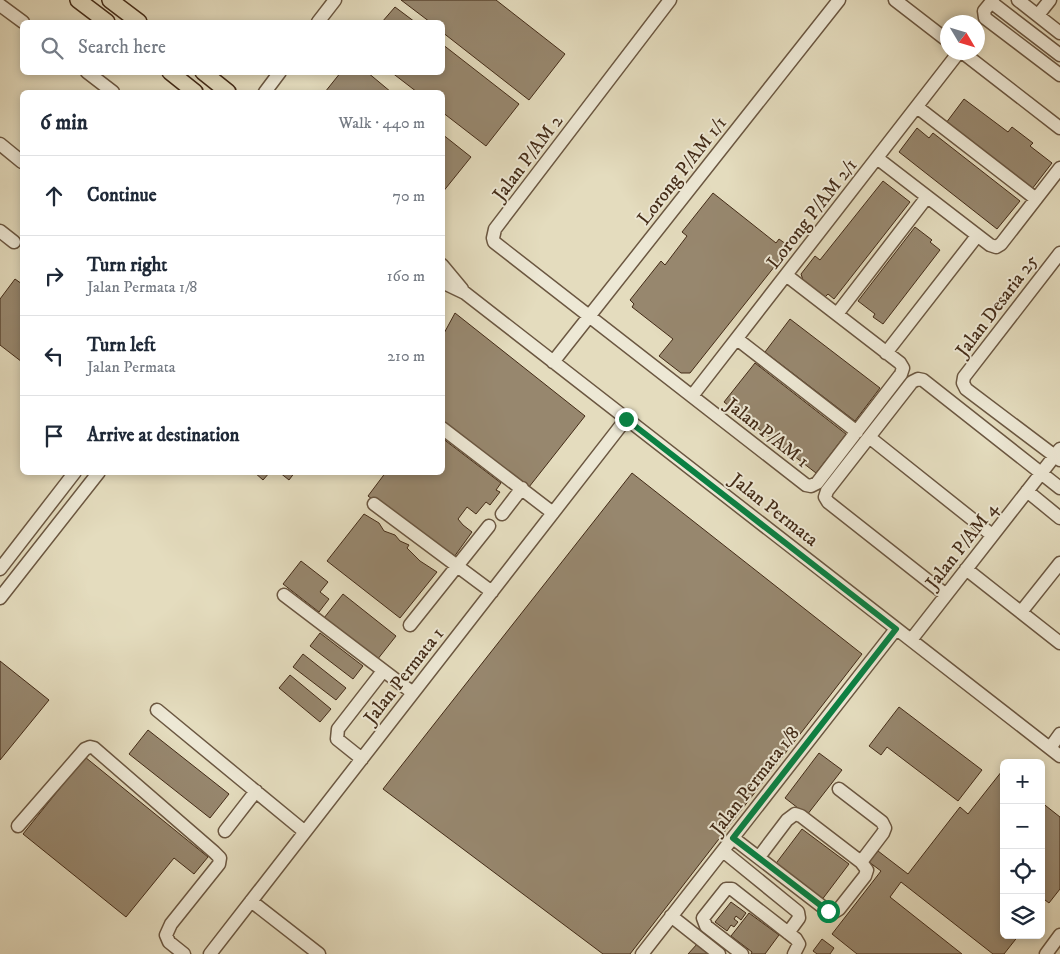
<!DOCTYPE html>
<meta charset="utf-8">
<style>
body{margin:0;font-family:"IM FELL DW Pica",serif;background:#f6f6f7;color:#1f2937}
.controls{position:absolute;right:15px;bottom:15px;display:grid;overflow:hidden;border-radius:8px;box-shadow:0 2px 8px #0003}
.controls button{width:45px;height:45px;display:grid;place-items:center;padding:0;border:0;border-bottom:1px solid #e0e1e3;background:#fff;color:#1f2937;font:25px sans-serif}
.compass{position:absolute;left:940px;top:15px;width:45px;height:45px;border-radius:50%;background:#fff;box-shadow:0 2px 8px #0003;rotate:128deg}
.stop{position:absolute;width:15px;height:15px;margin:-11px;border:4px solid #0b8043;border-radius:50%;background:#fff}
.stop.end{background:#0b8043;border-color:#fff;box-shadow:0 1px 5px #0008}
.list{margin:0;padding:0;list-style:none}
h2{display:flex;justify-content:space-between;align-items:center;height:65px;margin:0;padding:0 20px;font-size:21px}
h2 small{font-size:16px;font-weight:400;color:#747a83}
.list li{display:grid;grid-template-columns:32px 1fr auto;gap:15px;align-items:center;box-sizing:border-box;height:80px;padding:0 20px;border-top:1px solid #e0e1e3}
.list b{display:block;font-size:19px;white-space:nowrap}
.list p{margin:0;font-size:16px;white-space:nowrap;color:#747a83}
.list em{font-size:16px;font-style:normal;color:#747a83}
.icon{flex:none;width:28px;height:28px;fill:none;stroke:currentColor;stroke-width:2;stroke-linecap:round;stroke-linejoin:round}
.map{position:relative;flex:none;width:1060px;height:954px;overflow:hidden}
.search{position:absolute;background:#fff;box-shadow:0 2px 8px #0003;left:20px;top:20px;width:425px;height:55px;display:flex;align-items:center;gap:12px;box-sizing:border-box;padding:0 18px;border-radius:8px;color:#747a83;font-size:19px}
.panel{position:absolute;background:#fff;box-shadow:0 2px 8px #0003;left:20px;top:90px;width:425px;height:385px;border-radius:8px}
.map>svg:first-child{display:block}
.building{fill:#97876e;stroke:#432b17}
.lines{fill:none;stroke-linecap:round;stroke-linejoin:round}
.minor-casing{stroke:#6b5741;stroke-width:15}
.major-casing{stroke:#432b17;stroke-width:18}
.minor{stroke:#ede8d5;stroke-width:12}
.major{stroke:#e4dcbe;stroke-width:15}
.route{stroke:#0b8043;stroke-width:6}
.labels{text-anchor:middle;stroke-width:4;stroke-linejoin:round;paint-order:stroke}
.street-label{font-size:19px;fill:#432b17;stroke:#ede8d5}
</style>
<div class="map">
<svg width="1060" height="954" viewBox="0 0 1060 954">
<rect width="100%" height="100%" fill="#e4dcbe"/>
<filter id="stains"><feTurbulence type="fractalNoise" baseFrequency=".004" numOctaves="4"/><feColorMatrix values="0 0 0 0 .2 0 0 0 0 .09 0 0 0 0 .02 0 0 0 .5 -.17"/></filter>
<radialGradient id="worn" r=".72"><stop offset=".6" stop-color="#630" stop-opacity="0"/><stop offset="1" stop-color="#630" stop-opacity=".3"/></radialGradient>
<path class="building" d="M401,0H496L565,54L529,100L442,32V22H430Z
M395,7L415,22H382Z
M442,44L519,104L486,146L442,112V92H417L391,72H442Z
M341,72H367L391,92H325Z
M964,99L1008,132L1012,127L1033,143L1030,146L1052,163L1032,189L946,123Z
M917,128L929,138L933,133L1020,201L997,229L899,152Z
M442,134L471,157L442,193Z
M883,181L910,202L834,299L828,294L825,297L803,280L801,274L815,256L820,260Z
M713,193L776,243L779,239L790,247L690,373H681L659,356L673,339L632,307L634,304L630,300L661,261L665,265L687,236L682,232Z
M915,227L932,240L930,242L940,250L883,324L873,317L875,314L858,301Z
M15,279L22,284V362L0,345V299Z
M455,313L585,416L529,487L442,424V337Z
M790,319L880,388L855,421L765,352Z
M755,363L846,434L816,473L724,402Z
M442,438L501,483L496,490L500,492L490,505L486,502L476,514L467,507L458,519L463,525L472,532L454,557L444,553L368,496L386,472H442Z
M254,472H270L263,480Z
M279,472H295L289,480Z
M632,473L862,654L630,954H603L383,789Z
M364,514L379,523L384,531L395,535L400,541L409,545L407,548L420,561L437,572L400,618L327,561Z
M301,561L328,582L320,592L329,599L319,612L283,584Z
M343,594L396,636L377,660L324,618Z
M320,633L363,666L353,679L310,646Z
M303,654L346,688L336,700L293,667Z
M0,661L49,700L0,760Z
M290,675L331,709L320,722L279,688Z
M899,707L982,770L958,801L887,747L881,755L869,746Z
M148,730L229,794L210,818L129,754Z
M819,753L842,770L807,815L785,798Z
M85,757L208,857L194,874L174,858L126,917L23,834Z
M1002,771L1004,773V935H1019L1004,954H993L901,882L890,897L962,954H857L832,934L881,871L869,862L878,851L908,874L960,807L968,814Z
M1041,802L1060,817V889L1049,903L1041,897Z
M802,829L849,864L821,901L774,866Z
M731,902L746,913L741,920L736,916L734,919L738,922L734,927L731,925L727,931L715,922Z
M749,913L779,935L765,954H751L752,952L731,936Z
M822,939L834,948L830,954H817L813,951Z
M698,943L712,954H688Z"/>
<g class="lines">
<defs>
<path id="minor" d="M670,0L495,229L493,238L494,242L806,485L811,486L817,483L901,374L903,368L900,363L786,275
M895,0L948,41
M993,0L984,11L985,18L1060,75
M1018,0L1060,33
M991,2L1060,55
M0,5L23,22
M1038,15L1050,0
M318,22L335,0
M962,52L1060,128
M87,72L113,92
M265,92L280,72
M917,107L1036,199
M0,144L22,162
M877,158L990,245L996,247L1001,244L1060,168
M0,231L14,242
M1060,253L964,377L963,383L966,389L1060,460
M442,265L462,289
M442,282L465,293L1060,756
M837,314L927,197
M737,339L857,432
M886,353L977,236
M553,362L839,0
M692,396L959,52
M442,428L553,513
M869,437L992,535
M1027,491L1060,518
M374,504L492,592
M502,514L522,488
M0,569L75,472
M966,569L1060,643
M284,595L413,693
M946,595L828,502L825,497L827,491L912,382L918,379L923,380L1060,488
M0,598L99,472
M1021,612L1060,563
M410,625L489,526
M911,640L1060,449
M157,710L305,832
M1050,748L1060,734
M362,759L337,739L338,729L383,671
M839,789L882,822L885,828L883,833L861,862
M18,826L85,749L90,747L94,748L214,852L220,858L219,864L171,924L166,935L169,942L184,954
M225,831L256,791
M733,838L828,911L834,912L839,909L865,876L867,870L861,862L801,816L795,814L787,820L759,857
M723,851L798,912L799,918L788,933
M251,901L319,954
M671,916L719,954
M210,954L626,419
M642,954L896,629
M742,954L706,926L703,918L726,889H732L796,939L799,944L794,954
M1046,954L1060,935"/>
<path id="major" d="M78,0L107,22
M110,0L139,22
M170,72L195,92
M203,72L228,92"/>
</defs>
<use href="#minor" class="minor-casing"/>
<use href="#major" class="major-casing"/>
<use href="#minor" class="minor"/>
<use href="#major" class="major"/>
</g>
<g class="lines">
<path class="route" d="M626,419L896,629L733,838L828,911"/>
</g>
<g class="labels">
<g class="street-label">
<text transform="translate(527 157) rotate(-53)" y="7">Jalan P/AM 2</text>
<text transform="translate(681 170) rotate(-52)" y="7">Lorong P/AM 1/1</text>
<text transform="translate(811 213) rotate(-52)" y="7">Lorong P/AM 2/1</text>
<text transform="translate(996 305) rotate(-53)" y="7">Jalan Desaria 25</text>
<text transform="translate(768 432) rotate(38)" y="7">Jalan P/AM 1</text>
<text transform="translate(775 509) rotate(38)" y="7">Jalan Permata</text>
<text transform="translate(961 545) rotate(-52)" y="7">Jalan P/AM 4</text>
<text transform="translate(403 675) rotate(-52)" y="7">Jalan Permata 1</text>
<text transform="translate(754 780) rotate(-52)" y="7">Jalan Permata 1/8</text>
</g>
</g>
<rect width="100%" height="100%" filter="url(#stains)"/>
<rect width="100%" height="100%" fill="url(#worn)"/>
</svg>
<div class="controls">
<button>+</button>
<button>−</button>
<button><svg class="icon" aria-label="locate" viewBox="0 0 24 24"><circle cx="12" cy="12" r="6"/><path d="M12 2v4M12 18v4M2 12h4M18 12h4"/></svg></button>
<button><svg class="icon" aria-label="layers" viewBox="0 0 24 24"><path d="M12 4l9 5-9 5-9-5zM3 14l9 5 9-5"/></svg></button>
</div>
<svg class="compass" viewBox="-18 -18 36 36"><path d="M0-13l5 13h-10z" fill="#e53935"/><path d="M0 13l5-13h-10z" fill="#747a83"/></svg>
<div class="stop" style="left:828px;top:911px"></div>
<div class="stop end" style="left:626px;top:419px"></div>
<div class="search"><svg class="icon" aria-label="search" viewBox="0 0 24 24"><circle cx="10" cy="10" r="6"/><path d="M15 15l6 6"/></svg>Search here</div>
<section class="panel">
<h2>6 min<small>Walk · 440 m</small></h2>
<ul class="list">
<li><svg class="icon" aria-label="ahead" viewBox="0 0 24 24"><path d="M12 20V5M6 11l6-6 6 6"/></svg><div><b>Continue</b></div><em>70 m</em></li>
<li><svg class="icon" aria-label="right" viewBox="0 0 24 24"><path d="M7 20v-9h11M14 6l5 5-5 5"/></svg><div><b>Turn right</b><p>Jalan Permata 1/8</p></div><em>160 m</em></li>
<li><svg class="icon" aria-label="left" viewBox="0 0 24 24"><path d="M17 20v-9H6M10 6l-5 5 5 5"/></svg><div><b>Turn left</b><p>Jalan Permata</p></div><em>210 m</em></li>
<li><svg class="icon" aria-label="arrive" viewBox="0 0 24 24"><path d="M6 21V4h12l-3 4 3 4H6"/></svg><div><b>Arrive at destination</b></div></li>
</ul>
</section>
</div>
